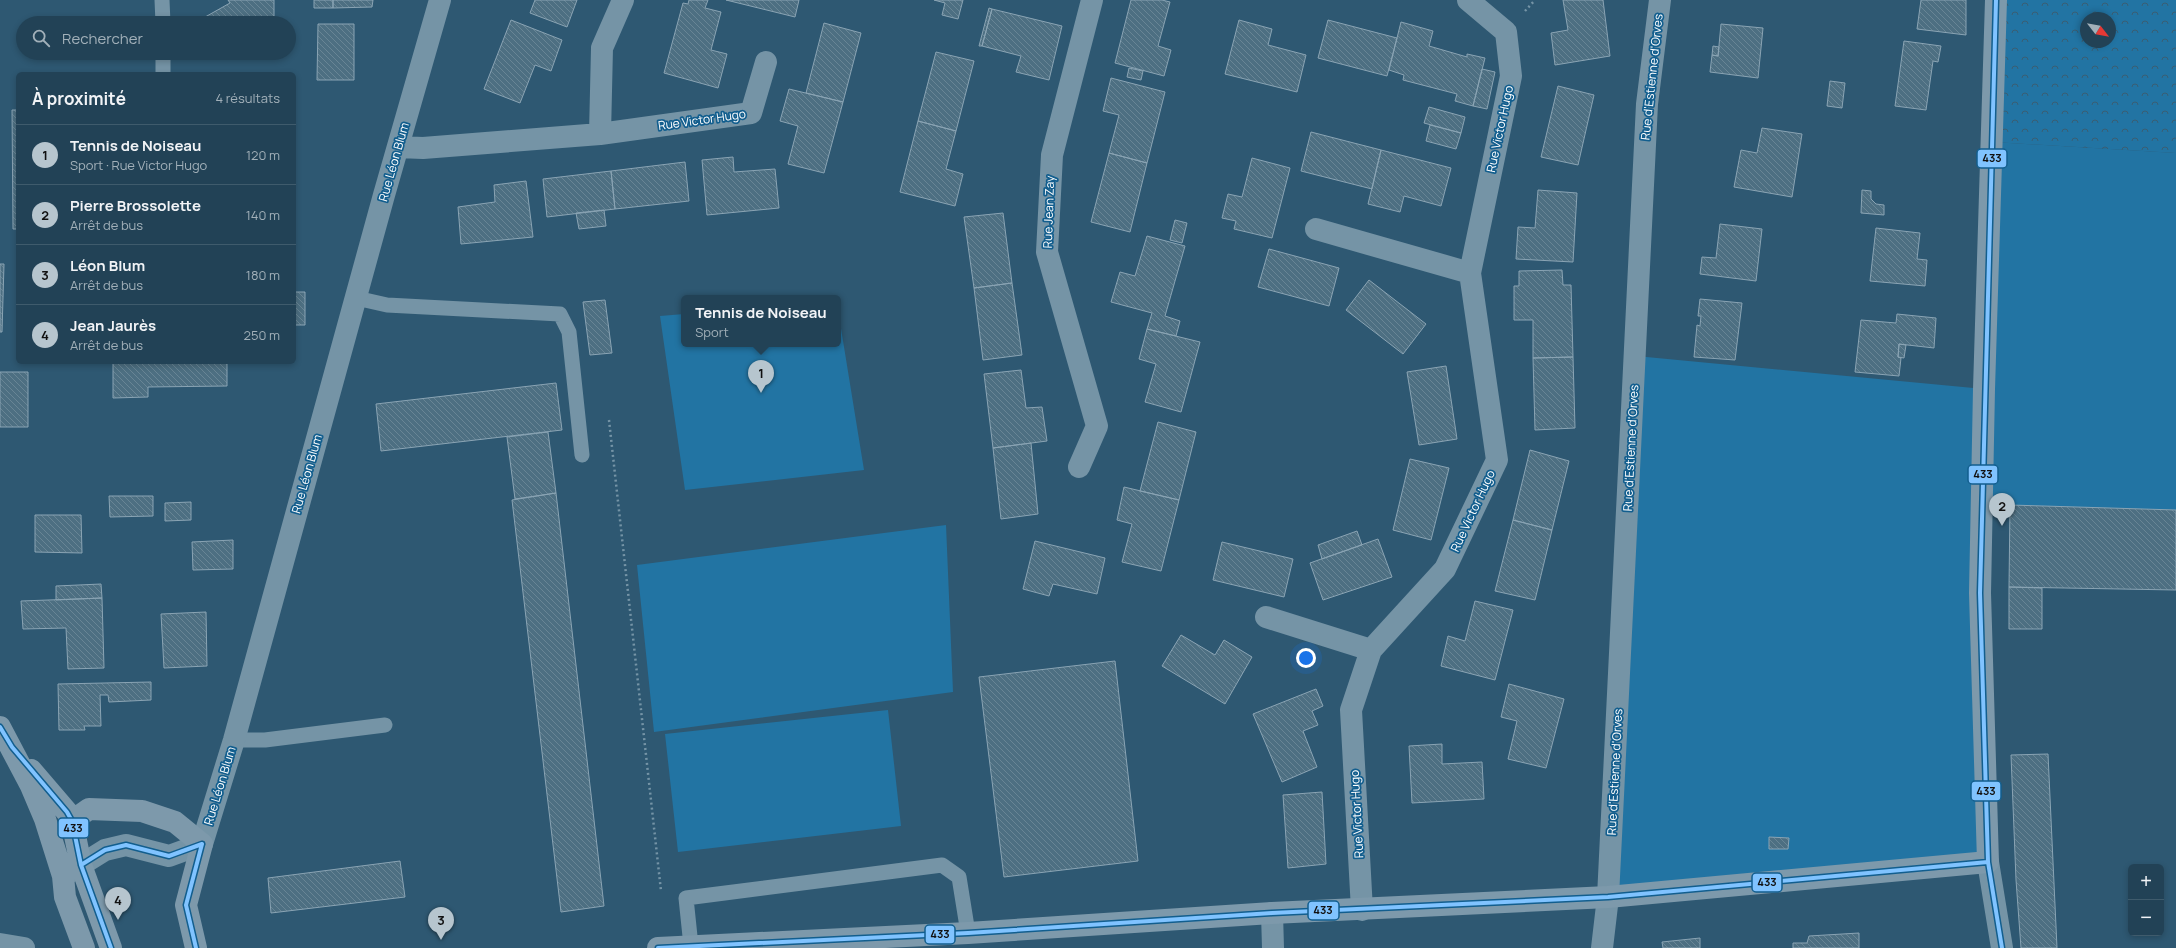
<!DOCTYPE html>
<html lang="fr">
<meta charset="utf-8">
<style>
body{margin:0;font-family:Manrope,sans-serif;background:#2a495c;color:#f1f3f6}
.controls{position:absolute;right:12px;bottom:12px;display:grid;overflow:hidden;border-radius:6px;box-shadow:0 2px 6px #0003}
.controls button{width:36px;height:36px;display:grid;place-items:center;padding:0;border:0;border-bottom:1px solid #3f5b6c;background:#224256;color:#f1f3f6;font:20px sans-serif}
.compass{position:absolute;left:2080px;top:12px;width:36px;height:36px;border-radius:50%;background:#224256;box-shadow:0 2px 6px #0003;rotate:121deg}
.you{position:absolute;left:1306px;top:658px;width:14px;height:14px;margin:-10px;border:3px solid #fff;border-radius:50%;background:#1a73e8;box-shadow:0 0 0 6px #1a73e833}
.badge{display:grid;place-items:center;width:26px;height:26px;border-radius:50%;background:#b6c5ce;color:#111;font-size:13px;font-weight:700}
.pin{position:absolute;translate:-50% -33px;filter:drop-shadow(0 1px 2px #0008)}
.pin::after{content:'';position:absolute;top:21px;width:14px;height:12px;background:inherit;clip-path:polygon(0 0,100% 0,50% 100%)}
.popup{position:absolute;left:681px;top:295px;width:160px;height:52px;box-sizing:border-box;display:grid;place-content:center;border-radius:6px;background:#224256;filter:drop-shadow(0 1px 3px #0005);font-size:13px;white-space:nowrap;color:#a2b0b9}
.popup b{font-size:15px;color:#f1f3f6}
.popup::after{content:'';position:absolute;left:50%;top:100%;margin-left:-8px;border:8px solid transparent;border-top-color:#224256}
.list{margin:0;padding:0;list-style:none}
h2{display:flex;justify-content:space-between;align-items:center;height:52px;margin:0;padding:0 16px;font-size:17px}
h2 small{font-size:13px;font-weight:400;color:#a2b0b9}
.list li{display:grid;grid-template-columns:26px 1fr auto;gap:12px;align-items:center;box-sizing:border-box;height:60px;padding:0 16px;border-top:1px solid #3f5b6c}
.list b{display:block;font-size:15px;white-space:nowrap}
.list p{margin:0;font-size:13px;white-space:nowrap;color:#a2b0b9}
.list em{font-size:13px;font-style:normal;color:#a2b0b9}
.icon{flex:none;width:22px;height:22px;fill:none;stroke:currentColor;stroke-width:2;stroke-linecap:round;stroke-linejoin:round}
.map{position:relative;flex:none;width:2176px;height:948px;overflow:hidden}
.search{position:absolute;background:#224256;box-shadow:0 2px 6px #0003;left:16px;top:16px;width:280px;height:44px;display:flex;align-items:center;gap:10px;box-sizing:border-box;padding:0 14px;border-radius:22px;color:#a2b0b9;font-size:15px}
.panel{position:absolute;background:#224256;box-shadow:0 2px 6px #0003;left:16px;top:72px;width:280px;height:292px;border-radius:6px}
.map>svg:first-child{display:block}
.grass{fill:#2274a3}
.forest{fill:url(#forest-crowns);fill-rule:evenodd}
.building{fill:url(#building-back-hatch);stroke:#8aa4b4}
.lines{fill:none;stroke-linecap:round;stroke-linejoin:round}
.path{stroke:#7594a6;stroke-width:2.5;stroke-dasharray:2 3;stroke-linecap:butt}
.lane{stroke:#7594a6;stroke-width:15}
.street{stroke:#7594a6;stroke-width:22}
.secondary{stroke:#7d99ab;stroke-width:22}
.bus-1-casing{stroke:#125e8e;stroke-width:7}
.bus-1{stroke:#80c3ff;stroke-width:4}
.labels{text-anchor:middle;stroke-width:3.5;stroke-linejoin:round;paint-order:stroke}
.street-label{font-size:12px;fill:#fff;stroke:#125e8e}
.line-badge{stroke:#125e8e;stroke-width:1.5}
.pale-badge-label{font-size:11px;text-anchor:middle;font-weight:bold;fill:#111}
</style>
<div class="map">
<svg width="2176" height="948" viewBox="0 0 2176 948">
<defs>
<pattern id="forest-crowns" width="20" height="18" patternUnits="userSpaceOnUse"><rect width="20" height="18" fill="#2274a3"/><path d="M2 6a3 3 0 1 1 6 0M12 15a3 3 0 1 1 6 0" fill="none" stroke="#395e73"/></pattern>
<pattern id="building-back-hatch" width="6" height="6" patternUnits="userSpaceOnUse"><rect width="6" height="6" fill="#4d6f82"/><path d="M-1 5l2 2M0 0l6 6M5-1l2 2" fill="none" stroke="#688595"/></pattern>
</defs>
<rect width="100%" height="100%" fill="#2e5872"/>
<path class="grass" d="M1993,142L2176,153V510L1982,505L1988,862L1608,897L1636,356L1984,389Z
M838,310L864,470L685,490L660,316L684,314V344H838Z
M946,525L953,692L654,732L637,565Z
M888,710L901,826L678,852L665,734Z"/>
<path class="forest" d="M1996,0H2176V153L1993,142ZM2086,18H2110V42H2086Z"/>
<path class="building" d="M228,0H274V23H199L198,21L230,3Z
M314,0H333V8H314Z
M333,0H373L372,7L333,8Z
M535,0H577L567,27L530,13Z
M689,0H708L705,8L721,12L711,50L727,54L718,88L664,73L683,3L688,4Z
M726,0H799L795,17Z
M934,0H963L958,19L942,15L945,3Z
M1131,0H1162L1170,2L1158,46L1171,50L1164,76L1115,63Z
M1563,0H1603L1610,56L1555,65L1551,33L1568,30Z
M1921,0H1966V35L1917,29Z
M989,8L992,9L982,46H979Z
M992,9L1062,26L1049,80L1016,72L1021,56L982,46Z
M511,20L562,40L551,71L535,65L520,103L484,89Z
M1239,20L1272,29L1268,45L1306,55L1297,92L1225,74Z
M1328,20L1397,38L1387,76L1318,58Z
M1401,22L1433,31L1429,46L1467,57V54L1485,58L1473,106L1455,101L1457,94L1403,80L1404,75L1389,70Z
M824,23L861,33L843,102L806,93Z
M318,24H354V80H317Z
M1721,24L1763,28L1758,78L1710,72L1712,55L1718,56Z
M1904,41L1941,46L1938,62L1933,61L1926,110L1895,106Z
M1713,46L1719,47L1718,56L1712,55Z
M936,52L974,61L956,131L918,121Z
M1129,68L1143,71L1141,80L1127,77Z
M1482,69L1495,72L1487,109L1473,106Z
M1111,78L1165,92L1147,163L1109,153L1119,115L1103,111Z
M1830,81L1845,83L1842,108L1827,106Z
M1558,86L1594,95L1578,165L1541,157Z
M789,89L843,102L824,173L788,164L798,126L780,121Z
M1429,107L1465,117L1461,133L1424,123Z
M12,110H18V229H13Z
M918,121L956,131L946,169L963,174L955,206L900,192Z
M1430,125L1461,133L1456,149L1426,141Z
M1762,128L1802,134L1792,197L1734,187L1741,150L1757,153Z
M1311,132L1381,150L1372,189L1301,171Z
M1381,150L1451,168L1441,206L1404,196L1400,212L1368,204Z
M1109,153L1147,163L1130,232L1091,222Z
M733,157L734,172L775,169L779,208L707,215L702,160Z
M1252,158L1290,168L1272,238L1234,229L1236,221L1222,218L1228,194L1242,197Z
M685,162L689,201L615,209L611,171Z
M611,171L615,209L547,217L543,179Z
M526,181L533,237L461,244L458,207L495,202L494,185Z
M1538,190L1577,193L1573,262L1516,259L1518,227L1535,228Z
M1862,190L1871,191V199L1876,204L1884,205V215L1861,213Z
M604,210L606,226L579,229L576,213Z
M1003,213L1012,283L974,288L964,217Z
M1175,220L1187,223L1182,243L1170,240Z
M1720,224L1762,229L1756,281L1700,274L1702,257L1716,258Z
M1876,228L1920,233L1917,259L1927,260L1925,286L1870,281Z
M1147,236L1185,246L1165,316L1180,321L1176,336L1147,329L1152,313L1111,302L1120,272L1135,276Z
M1269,249L1339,268L1329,306L1258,287Z
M0,264H4L2,332H0Z
M1562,270L1563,285H1571L1573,357L1533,358V320H1514V286H1519V271Z
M1369,280L1426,324L1403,354L1346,310Z
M1012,283L1022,355L983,360L974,288Z
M294,292H305V325H294Z
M1700,299L1742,303L1735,360L1694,357L1697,325L1700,326L1701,316H1698Z
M605,300L612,353L590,355L583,302Z
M1897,314L1936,318L1934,348L1899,344L1898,357L1901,358L1899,376L1855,372L1861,320L1896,323Z
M1147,329L1200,342L1181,412L1145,402L1156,364L1139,359Z
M1899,344L1906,345L1904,358L1898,357Z
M1573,357L1575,428L1535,430L1533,358Z
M113,362H227V386L148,387V397L113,398Z
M1446,366L1457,439L1419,445L1407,372Z
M1021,370L1026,408L1042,407L1047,441L993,448L984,374Z
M0,372H28V427H0Z
M556,383L562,430L381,451L376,404Z
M1158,422L1196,432L1179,500L1140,491Z
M548,432L556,493L515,499L507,437Z
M1031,443L1038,514L1001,519L993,448Z
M1530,450L1569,461L1552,530L1513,520Z
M1410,459L1449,468L1431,540L1393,530Z
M1124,487L1179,500L1161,571L1122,562L1132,524L1117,520Z
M556,493L604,906L561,912L512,500Z
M109,496H153V516L110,517Z
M191,502V520L165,521V503Z
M2010,505L2176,510V590L2009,587Z
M35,515H81L82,553L35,552Z
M1513,520L1552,530L1535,600L1495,591Z
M1357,531L1362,545L1322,559L1318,545Z
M1378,539L1392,577L1323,600L1310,563Z
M233,540V569L193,570L192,542Z
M1035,541L1105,558L1097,594L1053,584L1049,596L1023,589Z
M1222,542L1293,559L1284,597L1213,580Z
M101,584L102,598L56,600V586Z
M2009,587L2042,588V629H2009Z
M102,598L104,668L68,669L66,628L23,629L21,601Z
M1475,601L1513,610L1495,680L1441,666L1448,636L1465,641Z
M206,612L207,666L164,668L161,614Z
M1181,635L1215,655L1224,640L1252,657L1225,704L1162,666Z
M1115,661L1138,861L1004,877L979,677Z
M151,682V700L109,702L108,695H100L101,726H84L85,730H59L58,684Z
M1509,684L1564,699L1546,768L1508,759L1517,721L1501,717Z
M1316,689L1323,706L1312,711L1318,725L1303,731L1317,767L1282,782L1253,714Z
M1442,744V764L1482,762L1484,799L1412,803L1409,746Z
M2048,754L2057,948H2021L2016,880L2011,755Z
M1322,792L1326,864L1288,868L1283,795Z
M1769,837L1789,838L1788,849H1769Z
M400,861L405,897L271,913L268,878Z
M1859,933V948H1793V943H1807L1809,936Z
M1700,938V948H1663L1662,942Z"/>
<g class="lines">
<path class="path" d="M1525,11L1535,0
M609,420L661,891"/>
<path class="lane" d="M162,0L163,23
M163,53V74
M356,298L387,305L560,314L569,332L582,455
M234,740H265L385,725
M691,946L686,898L942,865L959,877L968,933"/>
<path class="street" d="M600,134L751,113L766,62
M398,147L423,148L600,134L602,48L623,0
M1316,229L1470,273
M1079,467L1097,426L1047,252L1052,155L1092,0
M1266,617L1371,650
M1988,862L2002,948
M65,875L105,850L126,845L169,856L202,844L234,740L384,195L440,0
M1362,910L1351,710L1371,650L1445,569L1497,460L1470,273L1511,76L1506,32L1468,0
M1272,913L1273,948
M0,944L24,948
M1602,948L1608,897L1647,104L1660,0"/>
<path class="secondary" d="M0,727L31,786L45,819L63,876L65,897L84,948
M31,770L67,812L72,821L81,865L111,948
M72,821L89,809L142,811L175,822L202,844L186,905L196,948
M658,948L968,933L1272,913L1608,897L1988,862L1980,593L1984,389L1996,0"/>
<defs>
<path id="bus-1" d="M1996,0L1980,593L1988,862L2002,948
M0,727L12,747L67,812L72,821L81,865L111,948
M81,865L105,850L126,845L169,856L202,844
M196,948L186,905L202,844
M658,948L968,933L1272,913L1608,897L1988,862"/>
</defs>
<use href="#bus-1" class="bus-1-casing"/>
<use href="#bus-1" class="bus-1"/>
</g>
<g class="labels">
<g class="street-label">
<text transform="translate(1652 77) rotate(-84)" y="4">Rue d'Estienne d'Orves</text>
<text transform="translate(702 120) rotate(-8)" y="4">Rue Victor Hugo</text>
<text transform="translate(1500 129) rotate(-78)" y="4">Rue Victor Hugo</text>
<text transform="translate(394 162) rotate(-74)" y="4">Rue Léon Blum</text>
<text transform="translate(1049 212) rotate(-88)" y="4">Rue Jean Zay</text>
<text transform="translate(1631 448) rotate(-87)" y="4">Rue d'Estienne d'Orves</text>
<text transform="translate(307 474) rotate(-74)" y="4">Rue Léon Blum</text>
<text transform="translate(1473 511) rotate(-65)" y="4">Rue Victor Hugo</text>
<text transform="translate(1615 772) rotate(-87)" y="4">Rue d'Estienne d'Orves</text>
<text transform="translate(220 786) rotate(-73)" y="4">Rue Léon Blum</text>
<text transform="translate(1357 814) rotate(-93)" y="4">Rue Victor Hugo</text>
</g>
</g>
<g class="line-badge">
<rect x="1977" y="149" width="30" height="19" rx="4" fill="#80c3ff"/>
<rect x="1968" y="465" width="30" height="19" rx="4" fill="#80c3ff"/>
<rect x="1971" y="781" width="30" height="20" rx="4" fill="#80c3ff"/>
<rect x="58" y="818" width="31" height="20" rx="4" fill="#80c3ff"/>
<rect x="1752" y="873" width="30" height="19" rx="4" fill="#80c3ff"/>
<rect x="1308" y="901" width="31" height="19" rx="4" fill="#80c3ff"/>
<rect x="925" y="925" width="30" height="19" rx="4" fill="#80c3ff"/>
</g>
<g class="pale-badge-label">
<text x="1992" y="162">433</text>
<text x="1983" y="478">433</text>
<text x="1986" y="795">433</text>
<text x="73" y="832">433</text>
<text x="1767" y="886">433</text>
<text x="1323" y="914">433</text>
<text x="940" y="938">433</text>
</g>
</svg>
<div class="controls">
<button>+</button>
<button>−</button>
</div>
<svg class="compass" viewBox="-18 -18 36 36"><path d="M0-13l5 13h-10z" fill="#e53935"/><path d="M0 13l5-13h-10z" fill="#a2b0b9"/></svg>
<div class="you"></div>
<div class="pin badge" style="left:761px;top:393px">1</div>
<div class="popup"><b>Tennis de Noiseau</b>Sport</div>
<div class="pin badge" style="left:2002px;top:526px">2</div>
<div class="pin badge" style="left:441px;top:940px">3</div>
<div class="pin badge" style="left:118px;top:920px">4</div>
<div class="search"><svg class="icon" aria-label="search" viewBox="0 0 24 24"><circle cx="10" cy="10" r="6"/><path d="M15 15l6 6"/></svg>Rechercher</div>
<section class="panel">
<h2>À proximité<small>4 résultats</small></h2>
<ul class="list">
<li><span class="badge">1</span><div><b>Tennis de Noiseau</b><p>Sport · Rue Victor Hugo</p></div><em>120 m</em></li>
<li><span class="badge">2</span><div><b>Pierre Brossolette</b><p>Arrêt de bus</p></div><em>140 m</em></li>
<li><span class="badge">3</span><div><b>Léon Blum</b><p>Arrêt de bus</p></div><em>180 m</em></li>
<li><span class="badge">4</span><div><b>Jean Jaurès</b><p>Arrêt de bus</p></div><em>250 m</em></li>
</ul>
</section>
</div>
